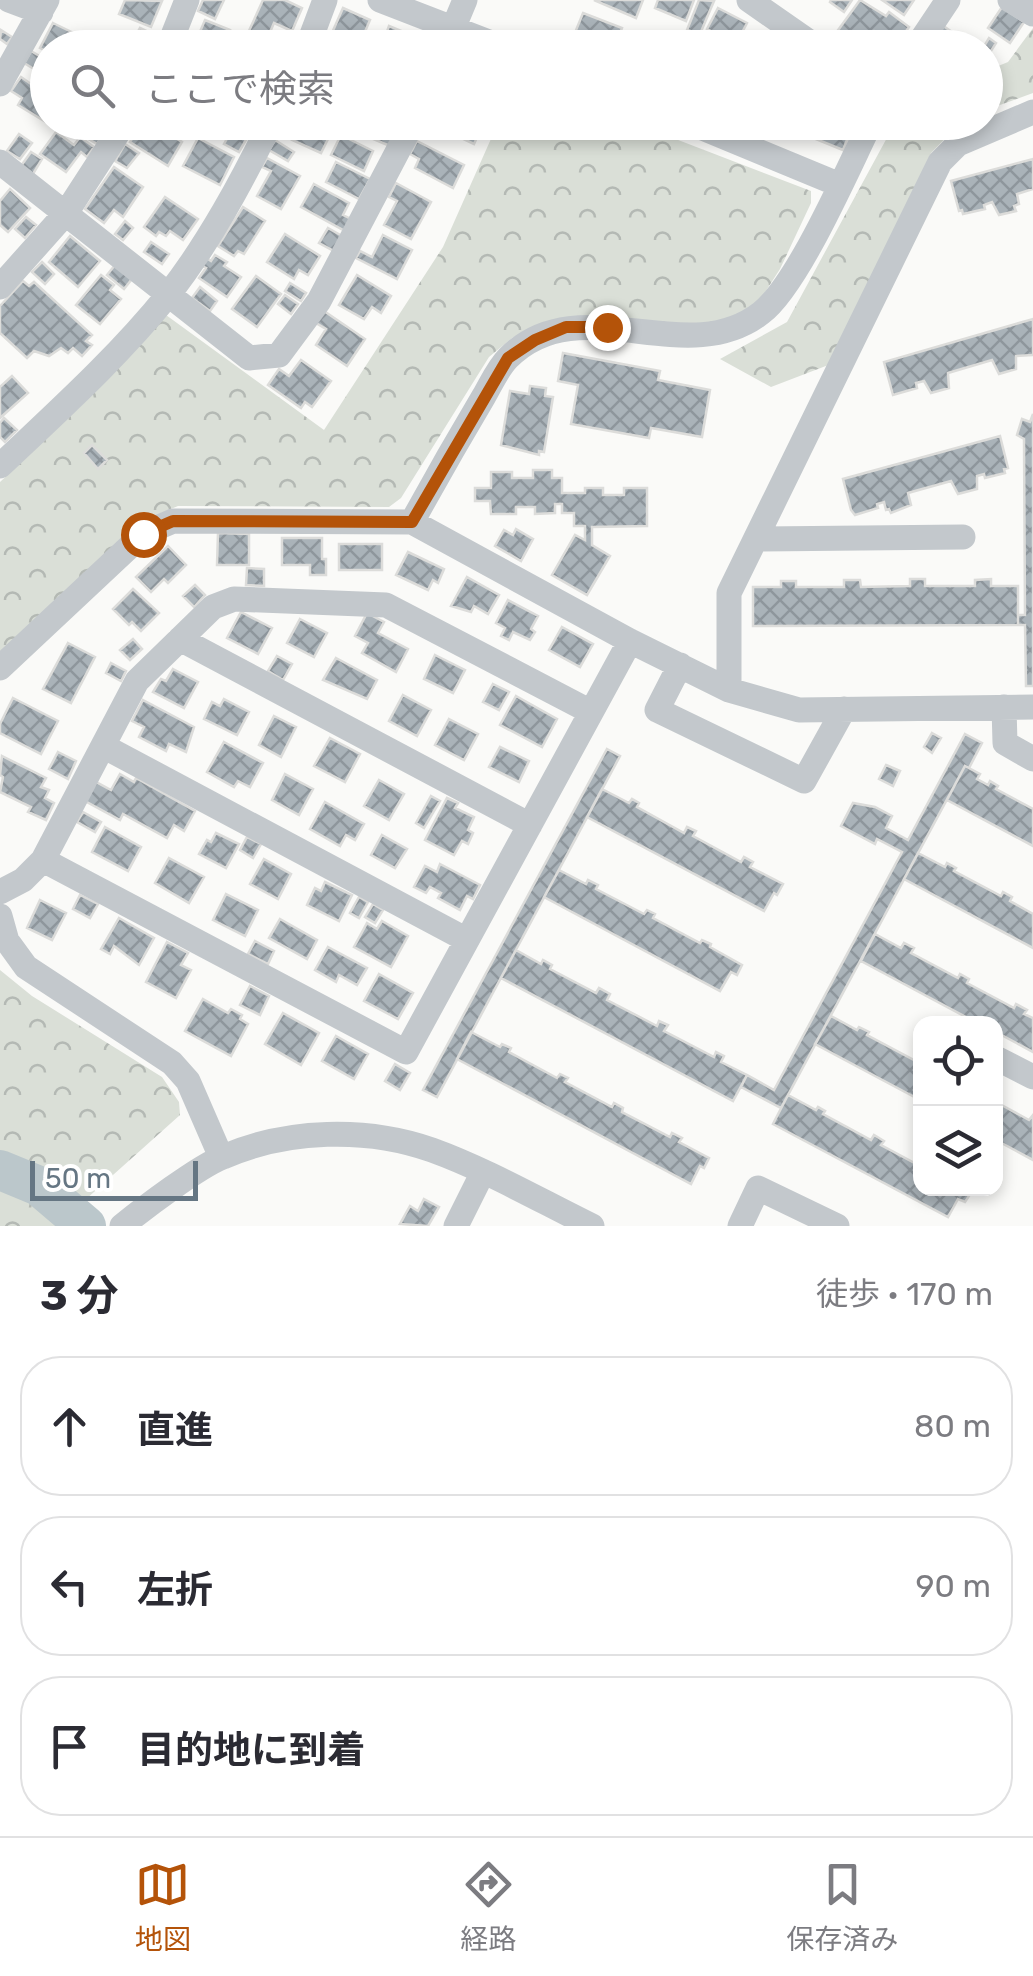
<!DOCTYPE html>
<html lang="ja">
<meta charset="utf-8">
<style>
body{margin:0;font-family:Rubik,"Noto Sans JP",sans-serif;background:#f7f7f7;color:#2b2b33}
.controls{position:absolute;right:30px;bottom:30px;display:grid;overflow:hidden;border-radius:20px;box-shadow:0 5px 15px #0003}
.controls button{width:90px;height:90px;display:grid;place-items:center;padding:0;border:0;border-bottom:2px solid #e1e1e2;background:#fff;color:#2b2b33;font:50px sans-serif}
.scale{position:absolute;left:30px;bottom:25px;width:168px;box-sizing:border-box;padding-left:10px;border:5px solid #657683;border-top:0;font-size:28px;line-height:35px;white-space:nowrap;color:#657683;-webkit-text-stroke:8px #fff;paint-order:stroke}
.stop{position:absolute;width:30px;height:30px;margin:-22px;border:8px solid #b45309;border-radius:50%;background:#fff}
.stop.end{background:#b45309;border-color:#fff;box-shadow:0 2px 10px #0008}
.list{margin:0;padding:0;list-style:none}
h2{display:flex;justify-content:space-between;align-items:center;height:130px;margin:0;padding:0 40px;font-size:42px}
h2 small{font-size:32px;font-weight:400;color:#7c7c81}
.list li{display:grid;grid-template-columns:65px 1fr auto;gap:30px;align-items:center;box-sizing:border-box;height:140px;margin:0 20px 20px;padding:0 20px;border:2px solid #e1e1e2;border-radius:40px}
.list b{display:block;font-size:38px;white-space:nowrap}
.list em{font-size:32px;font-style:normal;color:#7c7c81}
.icon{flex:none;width:55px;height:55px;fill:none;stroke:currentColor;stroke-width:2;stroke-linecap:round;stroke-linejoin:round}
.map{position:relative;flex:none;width:1033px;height:1226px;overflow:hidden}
.search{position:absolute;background:#fff;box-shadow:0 5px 15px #0003;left:30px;right:30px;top:30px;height:110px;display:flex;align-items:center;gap:25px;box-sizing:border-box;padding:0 35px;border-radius:55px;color:#7c7c81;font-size:38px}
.sheet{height:610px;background:#fff}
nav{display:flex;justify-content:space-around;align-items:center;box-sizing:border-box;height:140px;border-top:2px solid #e1e1e2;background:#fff;font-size:28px;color:#7c7c81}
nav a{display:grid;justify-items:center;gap:5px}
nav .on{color:#b45309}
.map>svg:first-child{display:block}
.park{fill:url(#park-crowns)}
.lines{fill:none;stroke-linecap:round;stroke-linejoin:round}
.river{stroke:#bbc7cb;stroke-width:40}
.building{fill:url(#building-cross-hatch);stroke:#dcdcda;stroke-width:2.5}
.minor{stroke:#c3c8cc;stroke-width:25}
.route{stroke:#b45309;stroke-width:12}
</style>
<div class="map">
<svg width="1033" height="1226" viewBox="0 0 1033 1226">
<defs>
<pattern id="park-crowns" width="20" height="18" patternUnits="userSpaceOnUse" patternTransform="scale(2.5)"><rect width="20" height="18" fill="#dadfd7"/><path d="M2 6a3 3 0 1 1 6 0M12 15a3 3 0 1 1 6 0" fill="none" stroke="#b4b9b4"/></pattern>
<pattern id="building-cross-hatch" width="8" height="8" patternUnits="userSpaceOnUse" patternTransform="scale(2.5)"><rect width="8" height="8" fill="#aab3b9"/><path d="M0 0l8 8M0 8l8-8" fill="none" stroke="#8e969c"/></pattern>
</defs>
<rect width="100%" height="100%" fill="#fafaf8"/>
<path class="park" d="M1033,28V93L986,110V71L1008,62Z
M498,123H634L811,191V203L780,269L762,297L743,316L713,327L540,324L512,338L489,357L401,498L389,507L178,506L154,516L0,654V482L83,404L166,315L324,430L443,247Z
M895,123H960L931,153L831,364L771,387L720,359L787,322Z
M0,970L32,996L162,1077L179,1102L180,1115L56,1226H0Z"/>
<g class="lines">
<path class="river" d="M0,1170L39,1186L86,1226"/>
</g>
<path class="building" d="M125,0L162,1L151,27L119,14Z
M203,0H224L215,19L198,11Z
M263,0H285L302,8L292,31L274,23L263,48H250L243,44Z
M594,0H643L636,18Z
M658,0H694L686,21L655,8Z
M699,0L714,1L700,34L687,30Z
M831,0H852L844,12L830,2Z
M860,0L886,16L889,12L909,27L902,37L896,32L889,41L874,31L856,34L850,42L836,33Z
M882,0H914L904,15Z
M1002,7L1024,22L1010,43L988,28Z
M343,8L370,20L358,48H340L328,42Z
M718,8L747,23L736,44L707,29Z
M583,13L622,28L615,48H592L572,40Z
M205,20L230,30L223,48H193Z
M53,23L88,40L84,48H48V52L40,48Z
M942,25L968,43L965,48H927Z
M389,26L423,40L420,48H381Z
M140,28L159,37L154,48L134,39Z
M1,30L12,37L7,44L0,39Z
M989,38L996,43L989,54L983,48Z
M31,51L48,61L46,76L24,63Z
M21,77L31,84L35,78L48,86L46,122L18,105L22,98L11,91Z
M142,122H150L182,142L168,166L130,142Z
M292,122H325L334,127L321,153L292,140L297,131L290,127Z
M437,122H484L474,144L436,126Z
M774,122H854L843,150Z
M377,124L396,132L390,146L371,138Z
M239,127L250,133L239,152L224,144L233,128L237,131Z
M86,129L101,137L97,144L82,135Z
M56,132L74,145L80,137L94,147L87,157L81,152L66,172L40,154Z
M19,134L32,143L20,159L7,151Z
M341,135L373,151L364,171L331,155Z
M198,138L234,157L220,185L183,166Z
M275,140L294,152L288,161L269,150Z
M417,141L464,165L453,188L415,168L419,159L410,154Z
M125,144L139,153L127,168L115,161Z
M31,152L42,159L33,174L21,166Z
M267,158L300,176L281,209L257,196L271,171L262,167Z
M1033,159V189L1017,194L1019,204L1014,206L1016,211L999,215L992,202L984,205L985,209L963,214L962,210L959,211L951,181Z
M336,162L370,179L359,199L326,182Z
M114,167L143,187L123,217L114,210L104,223L85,209Z
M396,183L431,202L411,239L384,225L397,201L389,197Z
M314,184L349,203L343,215L351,219L345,231L301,207Z
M10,189L30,208L8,232L0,225V201Z
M165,197L198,219L183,240L170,231L166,236L159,232L156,236L144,227Z
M243,207L265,221L244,254L238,251L234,256L218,246Z
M26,217L36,225L25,238L15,229Z
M125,221L133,228L123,240L115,234Z
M328,228L342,236L334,251L319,243Z
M285,234L320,256L308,275L299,270L294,279L267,262Z
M383,235L412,250L397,279L356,258L360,251L372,257Z
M70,236L100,261L78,287L49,262Z
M151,242L169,254L162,264L144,252Z
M215,255L227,262L224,266L241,277L227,297L199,278L206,268L200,265L205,257L211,261Z
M42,262L54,274L45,284L32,272Z
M115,265L132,279L124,289L107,275Z
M101,275L114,285L110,290L121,299L100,324L76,305Z
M357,275L391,296L381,313L372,307L364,319L339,305Z
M256,276L281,294L257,327L232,309Z
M23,281L29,286L34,282L92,335L86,341L92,345L82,356L73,348L68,353L61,348L49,356L34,351L27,358L0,333V306Z
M290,283L306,293L301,301L285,291Z
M200,287L217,301L210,311L192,298Z
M285,295L298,304L291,314L278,304Z
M324,311L365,339L347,366L316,345L326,329L316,323Z
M1033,319V355L1016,356V369L999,374L992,360L948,373L949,388L931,393L924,381L916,383L917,388L893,395L884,362Z
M563,353L660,371L658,380L710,390L702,437L651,428L649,438L571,424L578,385L558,381Z
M301,360L331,381L312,407L305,402L301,408L268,385L279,369L289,376Z
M12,376L28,393L0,418V387Z
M530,386L546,388L545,396L553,397L544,452L539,451V455L501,445L510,391L529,394Z
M1033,414V686H1026L1025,625H1018V615H1025L1024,439L1017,435L1022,419L1030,422Z
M4,418L17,430L5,442L0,437V423Z
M1000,436L1008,468L1004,469L1005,473L985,478L984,474L977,476V489L958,494L951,481L908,493L911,505L891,513L889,509L886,510L884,502L877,504L878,508L855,515L851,510L843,479Z
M92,445L107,460L98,469L84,453Z
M533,470H552V478H562V493H585V488H603V495H624V488H647V526L592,527V545L610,556L587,595L552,575L575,535L585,540V526H574V513H562V504H555V513L535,514V507H516V514H491L490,501H475V488H491V472H512V478H533Z
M516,529L533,539L521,561L495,546L504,530L513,535Z
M218,533L249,534V565H217Z
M282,538H322V559H326V575H310V565H282Z
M339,544H382V570H339Z
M168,546L186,565L168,583L164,579L151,592L136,577Z
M408,552L444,569L438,583L433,580L428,590L396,575Z
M247,568L264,569V586L246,585Z
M467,577L499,595L488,614L474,606L471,612L451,606Z
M910,579H925V586H975V580L991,579V586H1018V625L753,626V587H781V581H796V587H844V580H860L861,587L910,586Z
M195,585L205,595L194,607L183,596Z
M133,589L159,613L141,631L132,622L129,625L113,609Z
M508,600L538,616L531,629L535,632L530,640L513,632L509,640L501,636L505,628L496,623Z
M241,612L272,628L258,654L227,638Z
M367,613L384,622L378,633L408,649L396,672L362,653L368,643L355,636Z
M300,619L327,633L314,657L287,643Z
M562,627L593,644L580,667L549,650Z
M133,639L142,649L130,660L120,650Z
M68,643L95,657L71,703L43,689Z
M435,655L465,670L453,693L424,679Z
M277,656L292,664L283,680L268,671Z
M336,658L377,680L367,699L323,680Z
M111,663L126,671L121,681L106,673Z
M173,669L198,682L184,708L153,692L161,679L166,681Z
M493,684L509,692L499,710L483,702Z
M403,695L431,710L417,736L389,721Z
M516,696L557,719L542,747L500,725Z
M13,698L58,721L41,754L0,733V724Z
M224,699L249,712L237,735L204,719L212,702L220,706Z
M143,700L194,727L186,752L169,744L166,751L139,737L144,727L132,721Z
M274,716L296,727L281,757L259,745Z
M449,719L478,734L464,760L435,745Z
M932,733L941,738L932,753L924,747Z
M965,734L982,743L969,768L965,766L781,1108L741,1087L747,1075L774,1090L902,852L877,839L875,844L841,826L853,803L875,807L892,816L886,828L908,840Z
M330,738L360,754L345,782L314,766Z
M224,742L263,763L250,787L238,781L234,787L207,772Z
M500,747L529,761L519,782L489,767Z
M607,749L620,756L437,1097L423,1090Z
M58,752L76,761L68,779L49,769Z
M2,756L46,778L41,787L49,790L45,798L54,803L46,820L28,812L31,807L0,792L3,777L0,775Z
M886,765L900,771L893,786L879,779Z
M965,766L980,774L977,779L988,785L990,781L998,786L996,789L1033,809V846L947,800Z
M120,774L134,782L136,778L195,811L184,831L174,825L167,838L123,814L120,820L85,801L96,782L111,790Z
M285,774L313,789L299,815L272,800Z
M379,780L404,794L389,820L364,806Z
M602,789L629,803L632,799L639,803L637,807L684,833L687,827L696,831L693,836L741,862L744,857L753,862L750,867L783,884L777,895L774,893L764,911L587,817Z
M431,796L440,801L424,828L416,823Z
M447,798L458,803L455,808L474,817L468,830L473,833L468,844L462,841L454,855L425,840Z
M325,802L364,824L355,840L346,835L340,846L310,829Z
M83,812L101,822L95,832L77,822Z
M105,827L141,847L128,871L92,852Z
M216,833L239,844L226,868L199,854L207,840L211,842Z
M382,835L407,849L395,868L371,855Z
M247,837L261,844L253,858L240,850Z
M918,853L945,867L947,863L956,868L954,871L1001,896L1003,892L1012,897L1010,901L1033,914V948L904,879Z
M169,858L204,877L189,903L155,883Z
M264,859L291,874L278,899L250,884Z
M440,864L480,885L473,899L467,896L460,910L438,898L441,893L430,887L426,893L414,887L425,866L437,872Z
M559,870L586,884L588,880L598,885L596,889L644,914L647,910L655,914L653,918L700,943L702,940L711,944L710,947L742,965L737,975L731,972L720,991L544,897Z
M325,882L352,895L339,921L307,905L315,888L321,891Z
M226,894L258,910L245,936L213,920Z
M80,895L98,904L90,918L73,909Z
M359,897L368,902L359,918L350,913Z
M40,900L66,913L52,940L27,928Z
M373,904L383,910L375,923L365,917Z
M119,918L154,938L139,965L114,946L110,954L101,949Z
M280,919L317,940L307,959L269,938Z
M382,921L408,936L391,967L354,947L367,923L377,929Z
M875,934L901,948L904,943L914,948L911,953L958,978L960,974L969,979L967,983L1014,1008L1016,1004L1027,1010L1024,1014L1033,1018V1052L996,1032V1024H979L861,961Z
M255,941L274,951L268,964L248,954Z
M167,942L188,953L181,965L191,970L176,998L146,982Z
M328,947L367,968L357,985L339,975L336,982L315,970Z
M516,950L541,964L543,960L552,965L550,969L596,993L599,988L610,994L607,1000L657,1026L659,1021L668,1025L664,1031L714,1057L716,1052L724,1056L721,1062L747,1075L733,1101L501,978Z
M379,974L413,993L398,1019L364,1001Z
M250,986L269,996L260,1015L240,1005Z
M203,999L228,1013L231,1009L242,1015L240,1019L248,1024L231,1056L185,1031Z
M283,1013L319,1033L301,1065L265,1044Z
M831,1016L857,1030L859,1027L869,1032L867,1035L914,1060L917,1054L920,1056V1100L815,1044Z
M471,1032L500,1047L502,1044L511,1048L509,1052L557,1078L560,1074L568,1078L565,1082L612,1107L614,1103L623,1108L622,1112L670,1137L672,1133L682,1138L679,1142L709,1158L704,1168L700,1166L691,1184L457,1059Z
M336,1036L368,1054L354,1079L322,1061Z
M395,1064L410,1073L400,1090L385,1081Z
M788,1095L816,1110L818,1107L825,1111L823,1114L871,1140L874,1135L884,1141L881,1145L920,1166V1188H963L971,1193L965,1202L958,1199L948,1217L773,1124Z
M996,1102L1029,1120L1033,1115V1160L996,1140Z
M424,1199L439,1207L428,1226L400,1224L410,1206L418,1211Z"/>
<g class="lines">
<path class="minor" d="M9,0L41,12
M380,0L504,48
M749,0L818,48
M1010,0L1033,14
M168,48L187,0
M307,48L325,0
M445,48L465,0
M916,48L948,0
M0,84L47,0
M688,122L840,185
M0,162L249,358L279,355L319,301L413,122
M0,287L66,213L125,122
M0,466C58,411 118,357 168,295C209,243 242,181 271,122
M412,522C435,480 459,438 484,396C491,384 498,368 508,358C579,286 685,372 761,313C798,285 848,168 871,122
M756,539L963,537
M180,639L530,825
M680,665L657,710L804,781L844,709
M0,668L143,534L173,521L412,522L630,641L729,690L799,710L1033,707
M729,690V593L940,162L958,144L1033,112
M1004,707L1005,743L1033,759
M103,746L467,940
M43,860L406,1052L630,641
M0,892L23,880L43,860L137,681L213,607L234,599L386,605L591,712
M0,916L7,941L26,967L172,1063L188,1081L221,1157
M996,1058L1033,1077
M122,1226C144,1208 198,1167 223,1157C287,1129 367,1127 432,1150C487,1170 539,1200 592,1226
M456,1226L483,1172
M740,1226L758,1188L837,1226"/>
</g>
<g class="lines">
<path class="route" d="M143,534L173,521L412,522L508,358L535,340L566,327H607"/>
</g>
</svg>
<div class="controls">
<button><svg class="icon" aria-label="locate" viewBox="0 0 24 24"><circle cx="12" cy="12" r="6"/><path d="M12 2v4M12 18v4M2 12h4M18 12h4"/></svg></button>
<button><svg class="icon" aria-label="layers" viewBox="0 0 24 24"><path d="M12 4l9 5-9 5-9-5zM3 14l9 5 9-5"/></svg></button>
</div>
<div class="scale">50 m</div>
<div class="stop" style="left:143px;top:534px"></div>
<div class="stop end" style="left:607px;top:327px"></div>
<div class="search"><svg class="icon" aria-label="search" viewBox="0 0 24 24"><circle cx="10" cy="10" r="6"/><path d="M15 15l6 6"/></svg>ここで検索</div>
</div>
<section class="sheet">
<h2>3 分<small>徒歩 · 170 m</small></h2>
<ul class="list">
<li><svg class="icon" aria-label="ahead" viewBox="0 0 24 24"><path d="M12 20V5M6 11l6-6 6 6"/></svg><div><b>直進</b></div><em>80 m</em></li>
<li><svg class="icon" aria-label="left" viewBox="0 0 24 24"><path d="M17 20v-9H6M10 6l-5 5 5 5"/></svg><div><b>左折</b></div><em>90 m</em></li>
<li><svg class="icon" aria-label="arrive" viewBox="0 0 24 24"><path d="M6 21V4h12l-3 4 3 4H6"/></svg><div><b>目的地に到着</b></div></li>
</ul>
</section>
<nav>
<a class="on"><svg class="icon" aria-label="map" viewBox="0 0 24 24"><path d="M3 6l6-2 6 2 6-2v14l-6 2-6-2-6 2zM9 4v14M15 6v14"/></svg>地図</a>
<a><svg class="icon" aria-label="directions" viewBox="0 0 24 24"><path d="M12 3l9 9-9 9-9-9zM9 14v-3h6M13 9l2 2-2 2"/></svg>経路</a>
<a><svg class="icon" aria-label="saved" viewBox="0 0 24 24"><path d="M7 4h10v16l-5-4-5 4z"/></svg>保存済み</a>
</nav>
